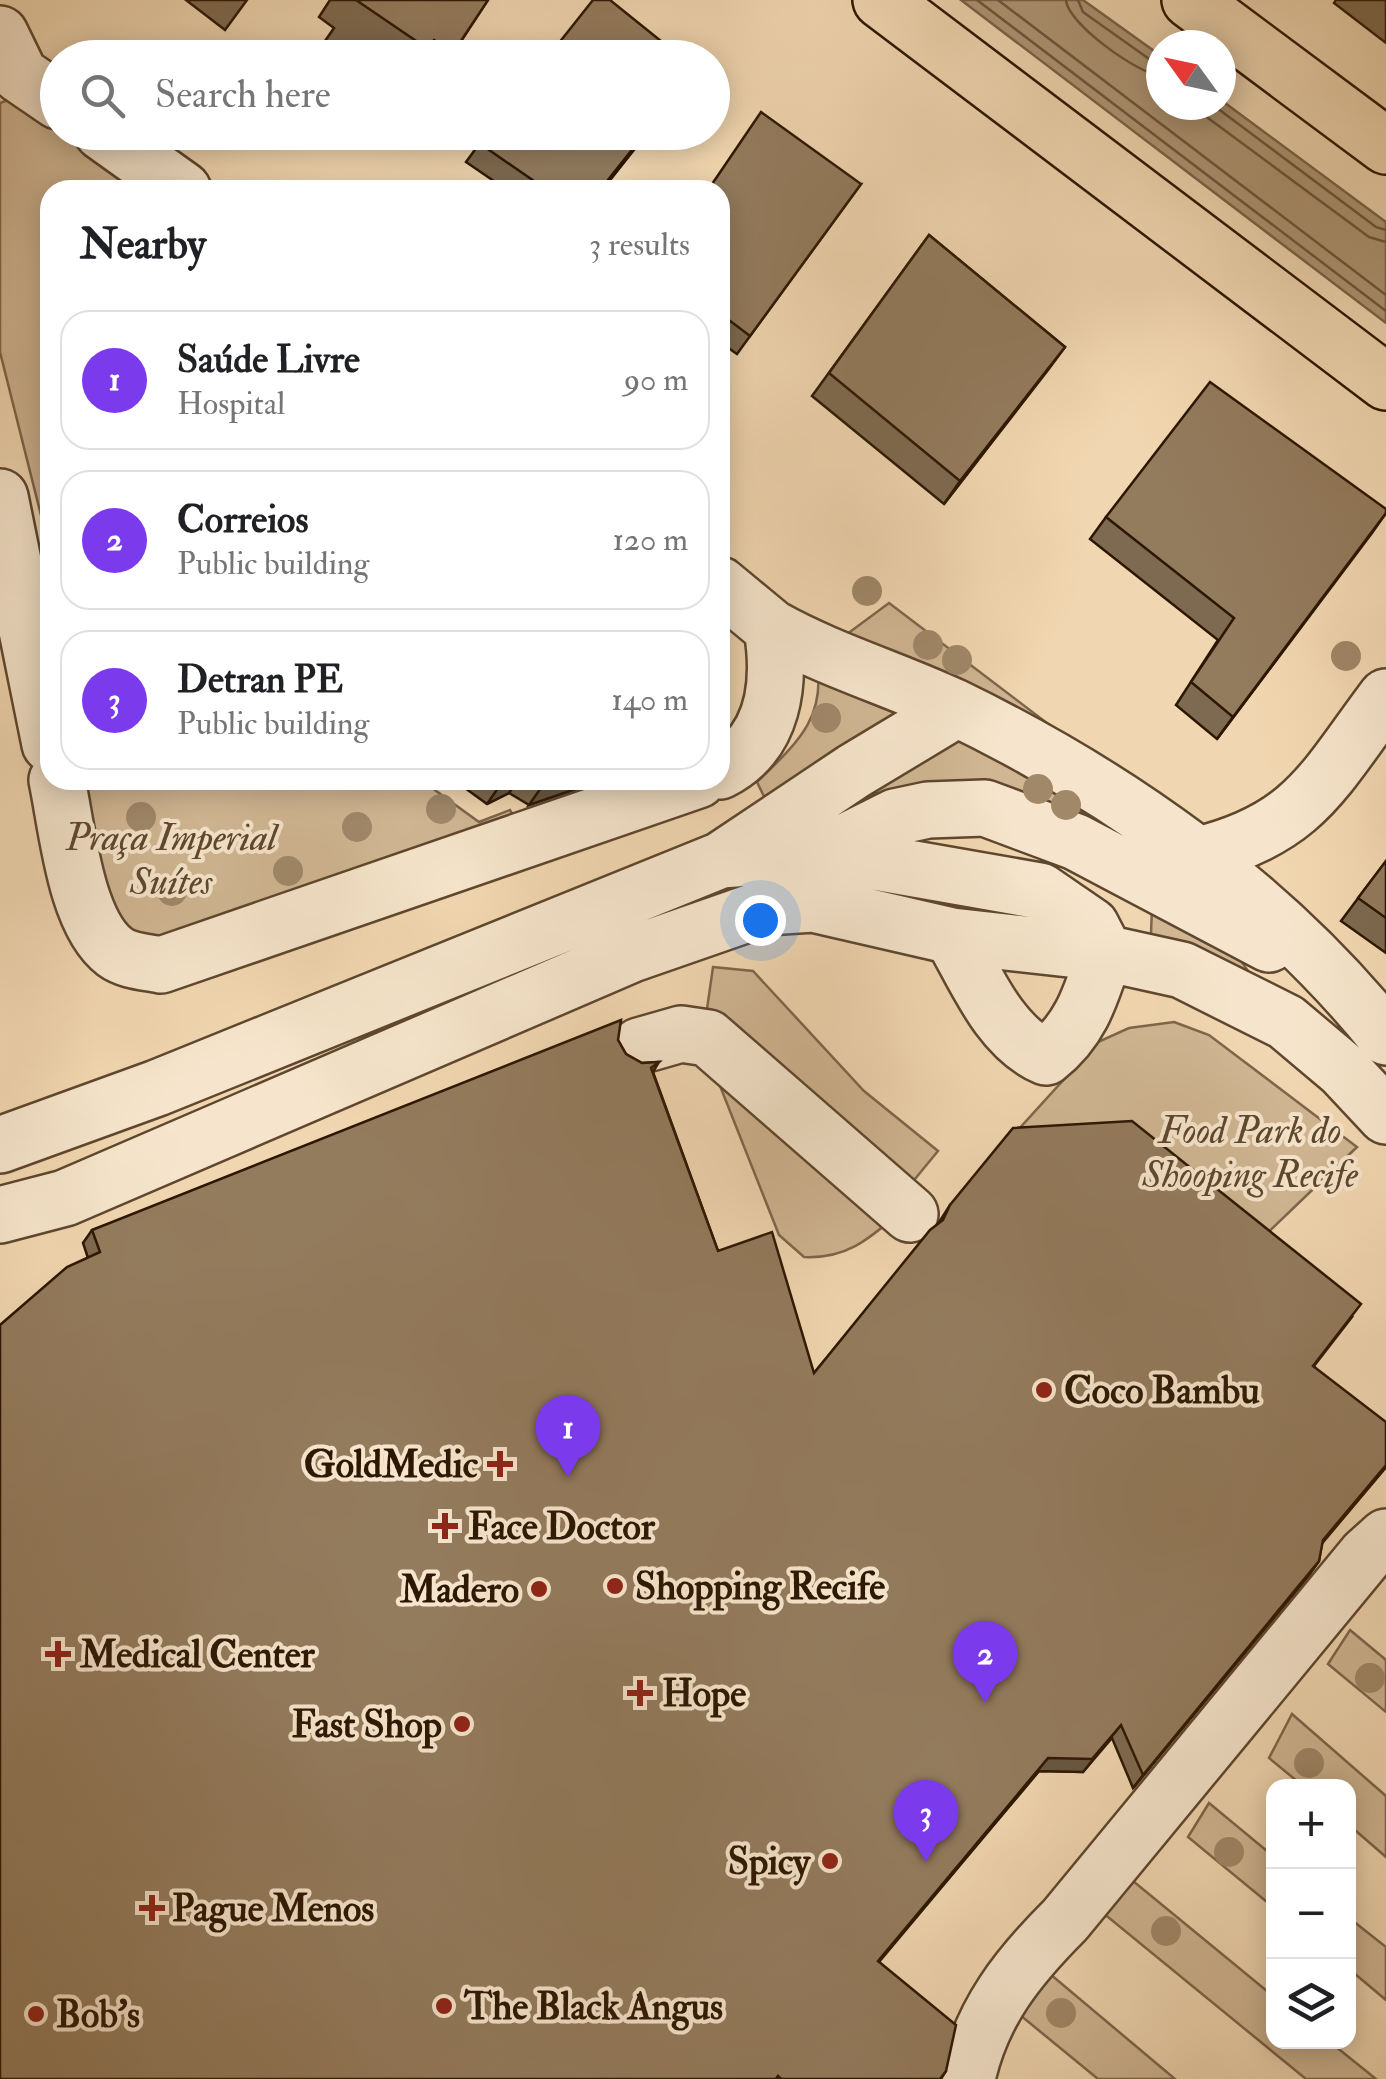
<!DOCTYPE html>
<meta charset="utf-8">
<style>
body{margin:0;font-family:"IM FELL Double Pica",serif;background:#f2f2f2;color:#202124}
.controls{position:absolute;right:30px;bottom:30px;display:grid;overflow:hidden;border-radius:20px;box-shadow:0 5px 25px #0003}
.controls button{width:90px;height:90px;display:grid;place-items:center;padding:0;border:0;border-bottom:2px solid #e0e0e0;background:#fff;color:#202124;font:50px sans-serif}
.compass{position:absolute;left:1146px;top:30px;width:90px;height:90px;border-radius:50%;background:#fff;box-shadow:0 5px 25px #0003;rotate:303deg}
.you{position:absolute;left:760px;top:920px;width:35px;height:35px;margin:-25px;border:8px solid #fff;border-radius:50%;background:#1a73e8;box-shadow:0 0 0 15px #1a73e833}
.badge{display:grid;place-items:center;width:65px;height:65px;border-radius:50%;background:#7c3aed;color:#fff;font-size:32px;font-weight:700}
.pin{position:absolute;translate:-50% -82px;filter:drop-shadow(0 2px 5px #0008)}
.pin::after{content:'';position:absolute;top:52px;width:35px;height:30px;background:inherit;clip-path:polygon(0 0,100% 0,50% 100%)}
.list{margin:0;padding:0;list-style:none}
h2{display:flex;justify-content:space-between;align-items:center;height:130px;margin:0;padding:0 40px;font-size:42px}
h2 small{font-size:32px;font-weight:400;color:#757577}
.list li{display:grid;grid-template-columns:65px 1fr auto;gap:30px;align-items:center;box-sizing:border-box;height:140px;margin:0 20px 20px;padding:0 20px;border:2px solid #e0e0e0;border-radius:30px}
.list b{display:block;font-size:38px;white-space:nowrap}
.list p{margin:0;font-size:32px;white-space:nowrap;color:#757577}
.list em{font-size:32px;font-style:normal;color:#757577}
.icon{flex:none;width:55px;height:55px;fill:none;stroke:currentColor;stroke-width:2;stroke-linecap:round;stroke-linejoin:round}
.map{position:relative;flex:none;width:1386px;height:2079px;overflow:hidden}
.search{position:absolute;background:#fff;box-shadow:0 5px 25px #0003;left:40px;top:40px;width:690px;height:110px;display:flex;align-items:center;gap:25px;box-sizing:border-box;padding:0 35px;border-radius:55px;color:#757577;font-size:38px}
.panel{position:absolute;background:#fff;box-shadow:0 5px 25px #0003;left:40px;top:180px;width:690px;height:610px;border-radius:30px}
.map>svg:first-child{display:block}
.green{fill:#d0b693;stroke:#7e664b;stroke-width:2.5}
.water{fill:#ae9676;stroke:#7a6348;stroke-width:2.5}
.lines{fill:none;stroke-linecap:round;stroke-linejoin:round}
.shore{stroke:#6e563c;stroke-width:2.5}
.minor-casing{stroke:#5e472e;stroke-width:60}
.major-casing{stroke:#2d1703;stroke-width:60}
.minor{stroke:#f6e5cc;stroke-width:55}
.major{stroke:#f1d7b1;stroke-width:55}
.tree{fill:#a08869}
.wall{fill:#7e6a50;stroke:#2d1703;stroke-width:2.5}
.shaded-wall{fill:#675641;stroke:#2d1703;stroke-width:2.5}
.building{fill:#937b5d;stroke:#2d1703;stroke-width:2.5}
.poi-dot{fill:#8f2418;stroke:#f6e5cc;stroke-width:4}
.labels{text-anchor:middle;stroke-width:8;stroke-linejoin:round;paint-order:stroke}
.park-label{font-size:38px;font-style:italic;fill:#5e472e;stroke:#f6e5cc}
.poi-label{font-size:38px;font-weight:bold;fill:#2d1703;stroke:#f6e5cc;text-anchor:start}
</style>
<div class="map">
<svg width="1386" height="2079" viewBox="0 0 1386 2079">
<rect width="100%" height="100%" fill="#f1d7b1"/>
<filter id="stains"><feTurbulence type="fractalNoise" baseFrequency=".002" numOctaves="4"/><feColorMatrix values="0 0 0 0 .2 0 0 0 0 .09 0 0 0 0 .02 0 0 0 .5 -.17"/></filter>
<radialGradient id="worn" r=".72"><stop offset=".6" stop-color="#630" stop-opacity="0"/><stop offset="1" stop-color="#630" stop-opacity=".3"/></radialGradient>
<path class="green" d="M20,95L57,122L58,132L73,133L153,190H50V551L0,352V103Z
M889,603L1147,799L1136,819L961,793H875L771,811L757,782C797,743 828,717 816,657Z
M72,780H421L479,822L510,810L520,827L171,942L108,926Z
M1152,908L1221,931L1250,974L1150,958Z
M713,967L753,971L864,1091L938,1151L901,1196L705,1023Z
M1174,1022L1209,1035L1357,1147L1256,1244L1007,1142L1098,1042L1129,1028Z
M709,1058L899,1213C868,1240 846,1259 804,1257L779,1235Z
M1350,1630L1386,1660V1712L1328,1664Z
M1292,1714L1386,1796V1857L1349,1825L1348,1786H1303L1269,1758Z
M1209,1803L1273,1856V1907L1188,1837Z
M1133,1881L1273,1996L1274,2042H1330L1376,2079H1306L1092,1904Z
M1348,1917L1386,1947V2000L1349,1969Z
M1031,1958L1175,2079H1098L1020,2015Z"/>
<path class="water" d="M961,0H1083L1161,56V105H1221V100L1386,222V323Z"/>
<g class="lines">
<path class="shore" d="M977,0L1386,311
M998,0L1386,295
M1066,0C1067,23 1138,74 1161,76
M1078,0L1083,12L1152,61L1161,63
M1199,105L1208,118L1369,237L1386,242
M1213,105L1376,227L1386,230"/>
<defs>
<path id="minor" d="M0,34L20,75L58,101
M102,132L183,190
M0,497L50,744
M720,585L772,628C781,683 775,743 720,771
M772,628C829,660 894,679 954,707C1117,786 1272,895 1386,1037
M57,780C67,827 75,922 115,952C127,961 146,962 161,965L698,780
M823,853L895,817L928,810L985,808L1076,842L1269,944
M1198,855C1305,829 1324,779 1386,697
M721,860L854,771L957,709
M639,1046L681,1034L708,1038L910,1214
M0,1145L157,1088L721,860L823,853L1040,891L1091,926L1105,953C1091,994 1082,1029 1046,1057C1000,1038 976,978 952,936
M0,1215L65,1198L632,954L767,907L813,904L952,936L1105,953L1182,970L1286,1022L1343,1070L1386,1116
M967,2079C981,2013 1018,1967 1065,1920L1366,1555L1386,1537"/>
<path id="major" d="M881,0L1386,382
M1190,0L1386,146"/>
</defs>
<use href="#minor" class="minor-casing"/>
<use href="#major" class="major-casing"/>
<use href="#minor" class="minor"/>
<use href="#major" class="major"/>
</g>
<g class="tree">
<circle cx="867" cy="591" r="15"/>
<circle cx="928" cy="645" r="15"/>
<circle cx="1346" cy="656" r="15"/>
<circle cx="957" cy="660" r="15"/>
<circle cx="826" cy="718" r="15"/>
<circle cx="1038" cy="789" r="15"/>
<circle cx="1066" cy="805" r="15"/>
<circle cx="441" cy="809" r="15"/>
<circle cx="141" cy="817" r="15"/>
<circle cx="357" cy="827" r="15"/>
<circle cx="288" cy="871" r="15"/>
<circle cx="172" cy="891" r="15"/>
<circle cx="1370" cy="1678" r="15"/>
<circle cx="1309" cy="1763" r="15"/>
<circle cx="1229" cy="1852" r="15"/>
<circle cx="1166" cy="1931" r="15"/>
<circle cx="1061" cy="2013" r="15"/>
</g>
<path class="wall" d="M186,0H247L225,30Z
M330,0H488L450,58H349L325,41L334,28L319,17Z
M1336,0H1386V43L1334,3Z
M488,132H648L602,190H507L466,162Z
M861,184L737,354L720,342V190Z
M929,235L1065,347L944,504L812,396Z
M1386,513L1217,739L1176,705L1218,640L1090,539L1106,517Z
M454,780H602L529,805L509,793L487,804Z
M1386,861V953L1341,921Z
M618,1040L626,1054L642,1063L659,1062L653,1072L718,1251L814,1373L938,1224L950,1205L1352,1317L1314,1366L1386,1467L1322,1543L1319,1561L1309,1575L1133,1788L1112,1738L1083,1772L1039,1771L879,1962L946,2071L941,2079H0L88,1258L83,1243L92,1230Z"/>
<path class="shaded-wall" d="M646,132H648L602,190H600Z
M1065,347L1048,370L944,504L960,481Z
M1386,513L1372,533L1217,739L1233,717Z
M518,780L509,793L487,804L503,781Z
M550,780H602L529,805L545,782Z
M1386,1465V1467L1314,1553L1323,1540Z
M1319,1561L1309,1575L1133,1788L1143,1775Z
M1121,1725L1083,1772L1039,1771L868,1974L878,1961L1048,1758Z"/>
<path class="building" d="M356,0H488L453,53L434,40L428,49Z
M593,0H610L682,58H547Z
M761,112L861,184L750,336L729,320L720,327V190H708Z
M488,132H646L600,190H547L479,143Z
M929,235L1065,347L960,481L829,373Z
M1210,382L1386,509V513L1233,717L1191,682L1234,618L1106,517Z
M1386,861V918L1358,898Z
M621,1020L618,1040L626,1054L642,1063L659,1062L651,1068L718,1251L772,1232L814,1373L930,1230L943,1220L950,1205L1013,1128L1132,1121L1361,1304L1313,1366L1386,1422V1465L1323,1540L1319,1561L1143,1775L1121,1725L1092,1759L1048,1758L878,1961L956,2025L946,2071L940,2079H781L778,2076L776,2079H0V1325L67,1267L100,1252L92,1230Z"/>
<g class="poi-dot">
<circle cx="1044" cy="1390" r="10"/>
<path d="M495 1449h10v10h10v10h-10v10h-10v-10h-10v-10h10z"/>
<path d="M440 1511h10v10h10v10h-10v10h-10v-10h-10v-10h10z"/>
<circle cx="615" cy="1586" r="10"/>
<circle cx="539" cy="1589" r="10"/>
<path d="M53 1639h10v10h10v10h-10v10h-10v-10h-10v-10h10z"/>
<path d="M635 1678h10v10h10v10h-10v10h-10v-10h-10v-10h10z"/>
<circle cx="462" cy="1724" r="10"/>
<circle cx="830" cy="1861" r="10"/>
<path d="M147 1893h10v10h10v10h-10v10h-10v-10h-10v-10h10z"/>
<circle cx="444" cy="2006" r="10"/>
<circle cx="36" cy="2014" r="10"/>
</g>
<g class="labels">
<g class="park-label">
<text x="171" y="850">Praça Imperial<tspan x="171" dy="44">Suítes</tspan></text>
<text x="1250" y="1143">Food Park do<tspan x="1250" dy="44">Shooping Recife</tspan></text>
</g>
<g class="poi-label">
<text x="1064" y="1403">Coco Bambu</text>
<text x="478" y="1477" text-anchor="end">GoldMedic</text>
<text x="468" y="1539">Face Doctor</text>
<text x="635" y="1599">Shopping Recife</text>
<text x="519" y="1602" text-anchor="end">Madero</text>
<text x="80" y="1667">Medical Center</text>
<text x="662" y="1706">Hope</text>
<text x="442" y="1737" text-anchor="end">Fast Shop</text>
<text x="810" y="1874" text-anchor="end">Spicy</text>
<text x="172" y="1921">Pague Menos</text>
<text x="464" y="2019">The Black Angus</text>
<text x="56" y="2027">Bob's</text>
</g>
</g>
<rect width="100%" height="100%" filter="url(#stains)"/>
<rect width="100%" height="100%" fill="url(#worn)"/>
</svg>
<div class="controls">
<button>+</button>
<button>−</button>
<button><svg class="icon" aria-label="layers" viewBox="0 0 24 24"><path d="M12 4l9 5-9 5-9-5zM3 14l9 5 9-5"/></svg></button>
</div>
<svg class="compass" viewBox="-18 -18 36 36"><path d="M0-13l5 13h-10z" fill="#e53935"/><path d="M0 13l5-13h-10z" fill="#757577"/></svg>
<div class="you"></div>
<div class="pin badge" style="left:568px;top:1477px">1</div>
<div class="pin badge" style="left:985px;top:1703px">2</div>
<div class="pin badge" style="left:926px;top:1862px">3</div>
<div class="search"><svg class="icon" aria-label="search" viewBox="0 0 24 24"><circle cx="10" cy="10" r="6"/><path d="M15 15l6 6"/></svg>Search here</div>
<section class="panel">
<h2>Nearby<small>3 results</small></h2>
<ul class="list">
<li><span class="badge">1</span><div><b>Saúde Livre</b><p>Hospital</p></div><em>90 m</em></li>
<li><span class="badge">2</span><div><b>Correios</b><p>Public building</p></div><em>120 m</em></li>
<li><span class="badge">3</span><div><b>Detran PE</b><p>Public building</p></div><em>140 m</em></li>
</ul>
</section>
</div>
